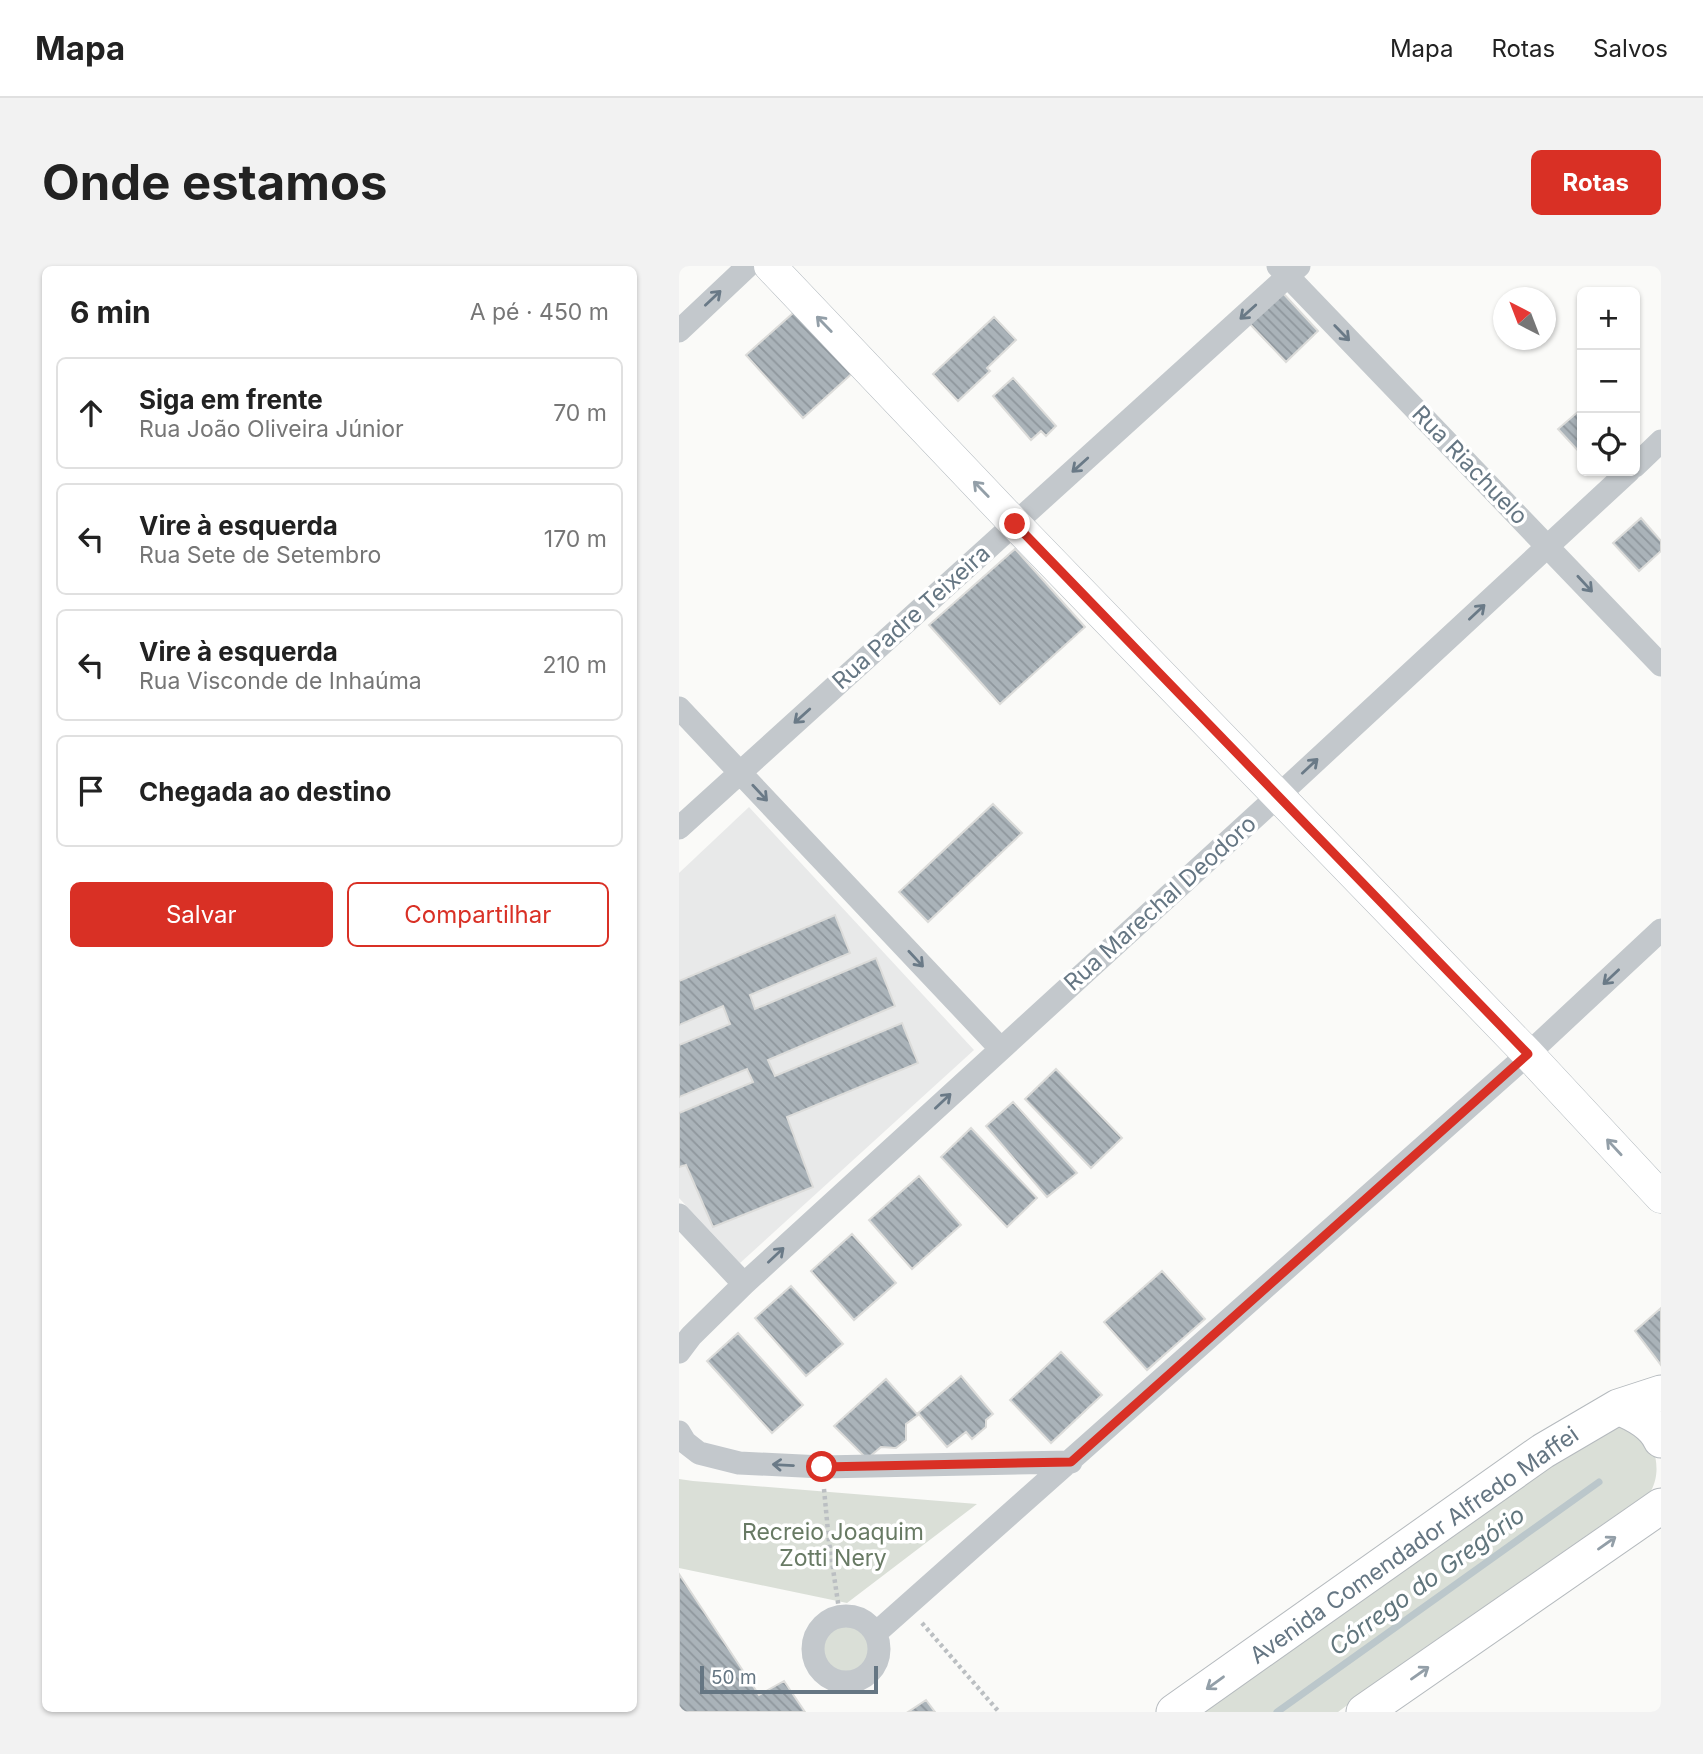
<!DOCTYPE html>
<html lang="pt">
<meta charset="utf-8">
<style>
body{margin:0;font-family:Inter,sans-serif;background:#f2f2f2;color:#222}
.controls{position:absolute;right:21px;top:21px;display:grid;overflow:hidden;border-radius:10px;box-shadow:0 2px 5px #0004}
.controls button{width:63px;height:63px;display:grid;place-items:center;padding:0;border:0;border-bottom:2px solid #e0e0e0;background:#fff;color:#222;font:35px sans-serif}
.compass{position:absolute;left:814px;top:21px;width:63px;height:63px;border-radius:50%;background:#fff;box-shadow:0 2px 5px #0004;rotate:318deg}
.scale{position:absolute;left:21px;bottom:18px;width:178px;box-sizing:border-box;padding-left:7px;border:4px solid #657683;border-top:0;font-size:19px;line-height:24px;white-space:nowrap;color:#657683;-webkit-text-stroke:5px #fff;paint-order:stroke}
.stop{position:absolute;width:21px;height:21px;margin:-16px;border:5px solid #d93025;border-radius:50%;background:#fff}
.stop.end{background:#d93025;border-color:#fff;box-shadow:0 2px 7px #0008}
.list{margin:0;padding:0;list-style:none}
h2{display:flex;justify-content:space-between;align-items:center;height:91px;margin:0;padding:0 28px;font-size:30px}
h2 small{font-size:23px;font-weight:400;color:#767676}
.list li{display:grid;grid-template-columns:46px 1fr auto;gap:21px;align-items:center;box-sizing:border-box;height:112px;margin:0 14px 14px;padding:0 14px;border:2px solid #e0e0e0;border-radius:10px}
.list b{display:block;font-size:26px;white-space:nowrap}
.list p{margin:0;font-size:23px;white-space:nowrap;color:#767676}
.list em{font-size:23px;font-style:normal;color:#767676}
.actions{display:flex;gap:14px;padding:21px 28px}
.actions a{flex:1;padding:16px 0;border:2px solid #d93025;border-radius:10px;text-align:center;font-size:24px;color:#d93025}
.actions .main{background:#d93025;color:#fff}
.icon{flex:none;width:38px;height:38px;fill:none;stroke:currentColor;stroke-width:2;stroke-linecap:round;stroke-linejoin:round}
.map{position:relative;flex:none;width:982px;height:1446px;overflow:hidden;border-radius:10px}
header{display:flex;align-items:center;gap:42px;box-sizing:border-box;height:98px;padding:0 35px;background:#fff;border-bottom:2px solid #e0e0e0}
header strong{font-size:33px}
nav{display:flex;gap:38px;margin-inline-start:auto;font-size:24px}
.intro{display:flex;align-items:center;justify-content:space-between;box-sizing:border-box;height:168px;padding:0 42px}
h1{margin:0;font-size:49px}
.button{padding:18px 32px;border-radius:10px;background:#d93025;color:#fff;font-size:24px;font-weight:700}
main{display:flex;gap:42px;padding:0 42px}
aside{flex:1;background:#fff;border-radius:10px;box-shadow:0 2px 5px #0004}
.map>svg:first-child{display:block}
.built{fill:#e8e9e9}
.park{fill:#dadfd7}
.lines{fill:none;stroke-linecap:round;stroke-linejoin:round}
.stream{stroke:#bbc7cb;stroke-width:7}
.building{fill:url(#building-back-hatch);stroke:#dcdcda;stroke-width:2}
.secondary-casing{stroke:#b3babf;stroke-width:33}
.primary-casing{stroke:#b5babe;stroke-width:37}
.path{stroke:#bbbfc2;stroke-width:4.5;stroke-dasharray:3.5 3.5;stroke-linecap:butt}
.street{stroke:#c3c8cc;stroke-width:23}
.secondary{stroke:#fff;stroke-width:32}
.primary{stroke:#fff;stroke-width:35}
.oneway{stroke:#6a7a87}
.oneway2{stroke:#939fa8}
.route{stroke:#d93025;stroke-width:9}
.labels{text-anchor:middle;stroke-width:7;stroke-linejoin:round;paint-order:stroke}
.street-label{font-size:23px;fill:#657683;stroke:#fff}
.park-label{font-size:23px;fill:#687a64;stroke:#fff}
.water-label{font-size:24px;font-style:italic;fill:#60757c;stroke:#fff}
</style>
<header>
<strong>Mapa</strong>
<nav><a>Mapa</a><a>Rotas</a><a>Salvos</a></nav>
</header>
<div class="intro"><h1>Onde estamos</h1><a class="button">Rotas</a></div>
<main>
<aside>
<h2>6 min<small>A pé · 450 m</small></h2>
<ul class="list">
<li><svg class="icon" aria-label="ahead" viewBox="0 0 24 24"><path d="M12 20V5M6 11l6-6 6 6"/></svg><div><b>Siga em frente</b><p>Rua João Oliveira Júnior</p></div><em>70 m</em></li>
<li><svg class="icon" aria-label="left" viewBox="0 0 24 24"><path d="M17 20v-9H6M10 6l-5 5 5 5"/></svg><div><b>Vire à esquerda</b><p>Rua Sete de Setembro</p></div><em>170 m</em></li>
<li><svg class="icon" aria-label="left" viewBox="0 0 24 24"><path d="M17 20v-9H6M10 6l-5 5 5 5"/></svg><div><b>Vire à esquerda</b><p>Rua Visconde de Inhaúma</p></div><em>210 m</em></li>
<li><svg class="icon" aria-label="arrive" viewBox="0 0 24 24"><path d="M6 21V4h12l-3 4 3 4H6"/></svg><div><b>Chegada ao destino</b></div></li>
</ul>
<div class="actions"><a class="main">Salvar</a><a>Compartilhar</a></div>
</aside>
<div class="map">
<svg width="982" height="1446" viewBox="0 0 982 1446">
<defs>
<pattern id="building-back-hatch" width="6" height="6" patternUnits="userSpaceOnUse" patternTransform="scale(1.75)"><rect width="6" height="6" fill="#aab3b9"/><path d="M-1 5l2 2M0 0l6 6M5-1l2 2" fill="none" stroke="#8e969c"/></pattern>
</defs>
<rect width="100%" height="100%" fill="#fafaf8"/>
<path class="built" d="M70,541L295,784L61,997L0,932V607Z"/>
<path class="park" d="M934,1156L974,1180C978,1197 980,1209 972,1225L744,1383L659,1446H512Z
M0,1213L14,1215L298,1238L168,1337L0,1302Z
M139 1383a28 28 0 1 1 56 0a28 28 0 1 1-56 0Z"/>
<g class="lines">
<path class="stream" d="M598,1446L920,1216"/>
</g>
<path class="building" d="M602,25L639,65L607,96L569,56Z
M122,40L178,103L124,152L67,89Z
M315,51L337,74L308,102L311,105L279,135L254,108Z
M334,112L377,160L367,170L362,165L352,174L314,130Z
M901,144L903,146V189L879,163Z
M962,252L982,275V285L960,305L934,277Z
M336,283L406,361L321,438L250,359Z
M314,538L343,567L249,656L220,626Z
M156,649L171,687L71,729L76,743L197,692L216,740L89,794L96,810L223,757L239,797L108,851L134,921L34,961L7,899L0,901V847L74,816L68,803L0,831V779L51,758L44,740L0,759V715Z
M377,803L443,872L412,902L346,833Z
M334,836L398,907L368,931L307,860Z
M292,862L358,932L328,961L262,891Z
M240,910L282,959L233,1003L190,954Z
M173,968L217,1017L175,1054L132,1005Z
M483,1005L526,1053L468,1104L425,1056Z
M112,1020L164,1078L127,1110L76,1052Z
M982,1042V1099L956,1065Z
M59,1067L124,1139L93,1167L28,1095Z
M382,1086L423,1129L372,1177L331,1134Z
M282,1110L314,1148L307,1154V1161L293,1173L287,1166L268,1181L239,1147Z
M207,1113L239,1149L227,1158V1174L217,1182L202,1181L188,1193L155,1160Z
M0,1308L80,1429L105,1415L126,1446H0Z
M247,1434L256,1446H229Z"/>
<g class="lines">
<defs>
<path id="secondary" d="M91,0L336,258L849,788L982,931"/>
<path id="primary" d="M939,1141C954,1147 975,1158 982,1174
M495,1446L864,1185L939,1141L982,1127
M685,1446L982,1240"/>
</defs>
<use href="#secondary" class="secondary-casing"/>
<use href="#primary" class="primary-casing"/>
<path class="path" d="M145,1223L150,1276L161,1350
M243,1357L320,1446"/>
<path class="street" d="M599,0L982,399
M0,65L69,0
M956,200L982,175
M0,442L321,782
M0,562L620,0
M0,949L65,1018
M0,1086L12,1070L65,1018L600,529L950,205
M0,1166L6,1176L20,1187L60,1197L143,1201L392,1196
M134 1383a33 33 0 1 1 66 0a33 33 0 1 1-66 0Z
M197,1367L849,788L982,664"/>
<use href="#secondary" class="secondary"/>
<use href="#primary" class="primary"/>
</g>
<defs><path id="oneway-shaft" d="M-6 0H5M1.5-3L5.5 0L1.5 3" fill="none" stroke-width="1.6" stroke-linecap="round" stroke-linejoin="round" transform="scale(1.75)"/></defs>
<g class="oneway">
<use href="#oneway-shaft" transform="translate(34 32) rotate(-43)"/>
<use href="#oneway-shaft" transform="translate(569 46) rotate(138)"/>
<use href="#oneway-shaft" transform="translate(663 67) rotate(46)"/>
<use href="#oneway-shaft" transform="translate(401 199) rotate(138)"/>
<use href="#oneway-shaft" transform="translate(906 318) rotate(47)"/>
<use href="#oneway-shaft" transform="translate(798 346) rotate(-43)"/>
<use href="#oneway-shaft" transform="translate(123 450) rotate(138)"/>
<use href="#oneway-shaft" transform="translate(631 500) rotate(-43)"/>
<use href="#oneway-shaft" transform="translate(81 527) rotate(47)"/>
<use href="#oneway-shaft" transform="translate(237 693) rotate(47)"/>
<use href="#oneway-shaft" transform="translate(932 711) rotate(137)"/>
<use href="#oneway-shaft" transform="translate(264 835) rotate(-43)"/>
<use href="#oneway-shaft" transform="translate(97 989) rotate(-43)"/>
<use href="#oneway-shaft" transform="translate(104 1199) rotate(-177)"/>
</g>
<g class="oneway2">
<use href="#oneway-shaft" transform="translate(145 58) rotate(-134)"/>
<use href="#oneway-shaft" transform="translate(302 223) rotate(-134)"/>
<use href="#oneway-shaft" transform="translate(935 881) rotate(-133)"/>
<use href="#oneway-shaft" transform="translate(928 1277) rotate(-35)"/>
<use href="#oneway-shaft" transform="translate(741 1407) rotate(-35)"/>
<use href="#oneway-shaft" transform="translate(536 1417) rotate(144)"/>
</g>
<g class="lines">
<path class="route" d="M143,1201L392,1196L849,788L336,258"/>
</g>
<g class="labels">
<g class="street-label">
<text transform="translate(791 199) rotate(46)" y="8">Rua Riachuelo</text>
<text transform="translate(232 351) rotate(-42)" y="8">Rua Padre Teixeira</text>
<text transform="translate(481 637) rotate(-42)" y="8">Rua Marechal Deodoro</text>
<text transform="translate(735 1279) rotate(-35)" y="8">Avenida Comendador Alfredo Maffei</text>
</g>
<g class="park-label">
<text x="154" y="1274">Recreio Joaquim<tspan x="154" dy="26">Zotti Nery</tspan></text>
</g>
<g class="water-label">
<text transform="translate(748 1315) rotate(-36)" y="8">Córrego do Gregório</text>
</g>
</g>
</svg>
<div class="controls">
<button>+</button>
<button>−</button>
<button><svg class="icon" aria-label="locate" viewBox="0 0 24 24"><circle cx="12" cy="12" r="6"/><path d="M12 2v4M12 18v4M2 12h4M18 12h4"/></svg></button>
</div>
<svg class="compass" viewBox="-18 -18 36 36"><path d="M0-13l5 13h-10z" fill="#e53935"/><path d="M0 13l5-13h-10z" fill="#767676"/></svg>
<div class="scale">50 m</div>
<div class="stop" style="left:143px;top:1201px"></div>
<div class="stop end" style="left:336px;top:258px"></div>
</div>
</main>
